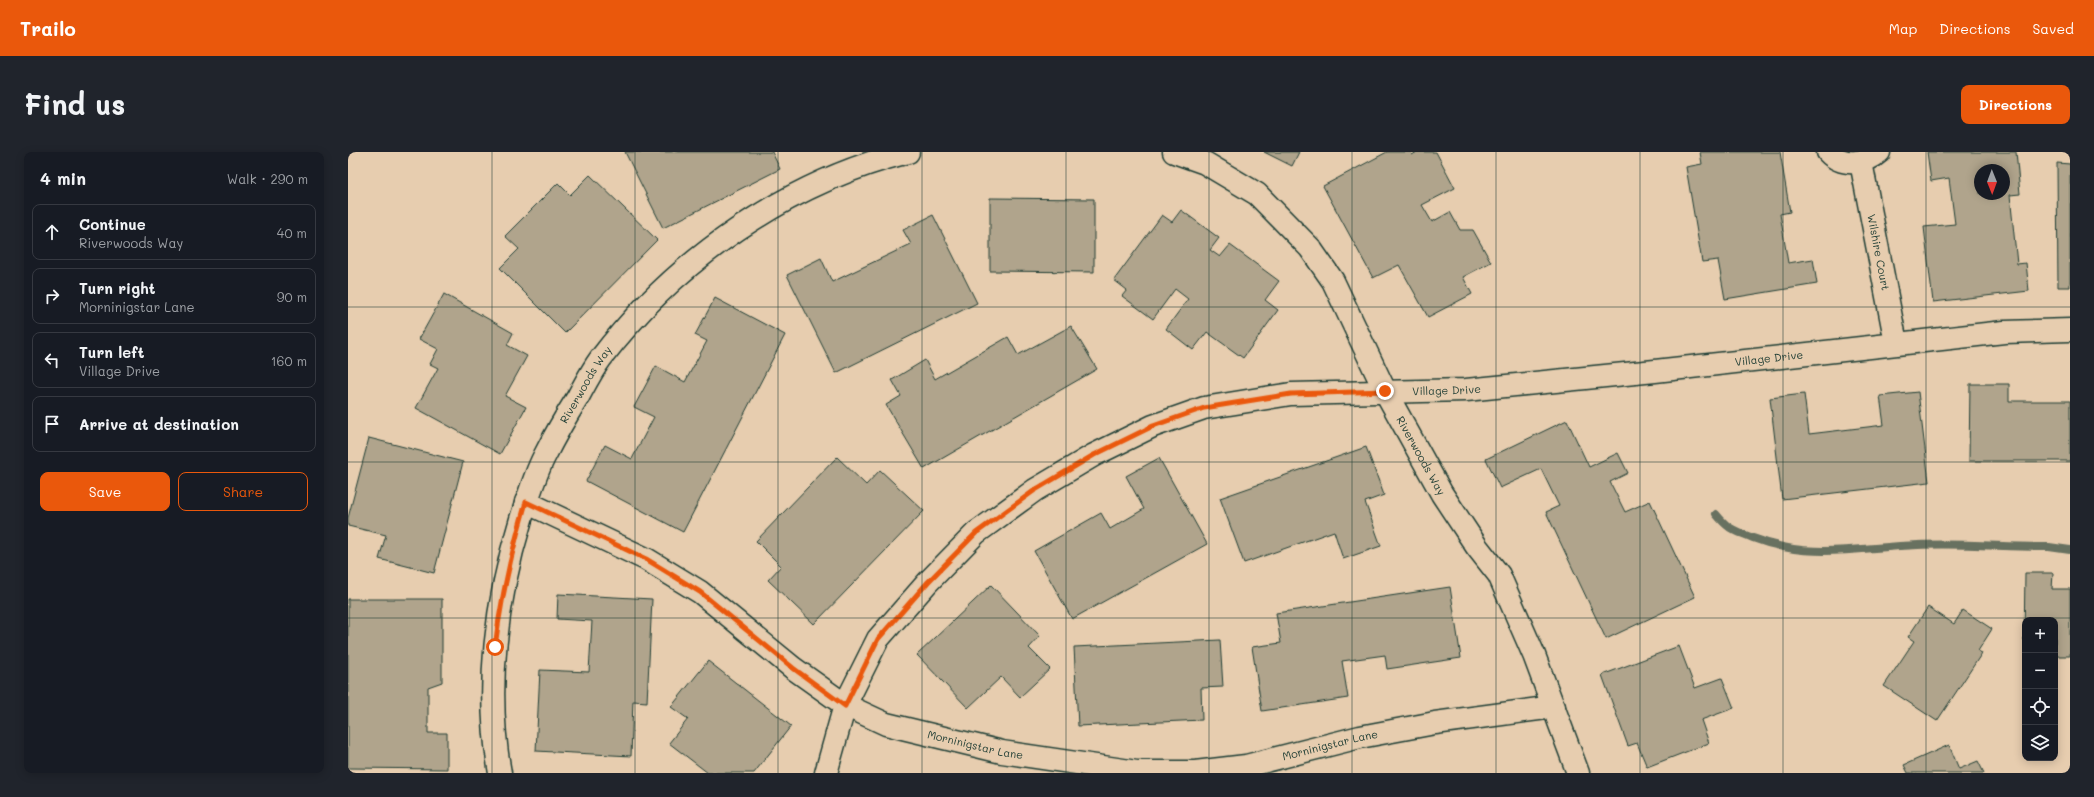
<!DOCTYPE html>
<meta charset="utf-8">
<style>
body{margin:0;font-family:Mali,sans-serif;background:#20242c;color:#f1f3f6}
.controls{position:absolute;right:12px;bottom:12px;display:grid;overflow:hidden;border-radius:8px;box-shadow:0 2px 10px #0003}
.controls button{width:36px;height:36px;display:grid;place-items:center;padding:0;border:0;border-bottom:1px solid #363941;background:#171b24;color:#f1f3f6;font:20px sans-serif}
.compass{position:absolute;left:1626px;top:12px;width:36px;height:36px;border-radius:50%;background:#171b24;box-shadow:0 2px 10px #0003;rotate:179deg}
.stop{position:absolute;width:12px;height:12px;margin:-9px;border:3px solid #ea580c;border-radius:50%;background:#fff}
.stop.end{background:#ea580c;border-color:#fff;box-shadow:0 1px 4px #0008}
.list{margin:0;padding:0;list-style:none}
h2{display:flex;justify-content:space-between;align-items:center;height:52px;margin:0;padding:0 16px;font-size:17px}
h2 small{font-size:13px;font-weight:400;color:#9ea1a6}
.list li{display:grid;grid-template-columns:26px 1fr auto;gap:12px;align-items:center;box-sizing:border-box;height:56px;margin:0 8px 8px;padding:0 8px;border:1px solid #363941;border-radius:8px}
.list b{display:block;font-size:15px;white-space:nowrap}
.list p{margin:0;font-size:13px;white-space:nowrap;color:#9ea1a6}
.list em{font-size:13px;font-style:normal;color:#9ea1a6}
.actions{display:flex;gap:8px;padding:12px 16px}
.actions a{flex:1;padding:9px 0;border:1px solid #ea580c;border-radius:8px;text-align:center;font-size:14px;color:#ea580c}
.actions .main{background:#ea580c;color:#fff}
.icon{flex:none;width:22px;height:22px;fill:none;stroke:currentColor;stroke-width:2;stroke-linecap:round;stroke-linejoin:round}
.map{position:relative;flex:none;width:1722px;height:621px;overflow:hidden;border-radius:8px}
header{display:flex;align-items:center;gap:24px;box-sizing:border-box;height:56px;padding:0 20px;background:#ea580c;color:#fff}
header strong{font-size:19px}
nav{display:flex;gap:22px;margin-inline-start:auto;font-size:14px}
.intro{display:flex;align-items:center;justify-content:space-between;box-sizing:border-box;height:96px;padding:0 24px}
h1{margin:0;font-size:28px}
.button{padding:10px 18px;border-radius:8px;background:#ea580c;color:#fff;font-size:14px;font-weight:700}
main{display:flex;gap:24px;padding:0 24px}
aside{flex:1;background:#171b24;border-radius:8px;box-shadow:0 2px 10px #0003}
.map>svg:first-child{display:block}
.lines{fill:none;stroke-linecap:round;stroke-linejoin:round}
.stream{stroke:#687160;stroke-width:8}
.building{fill:#b0a48c;stroke:#1f3d34;fill-rule:evenodd}
.minor-casing{stroke:#1f3d34;stroke-width:25}
.minor{stroke:#e7cdaf;stroke-width:22}
.route{stroke:#ea580c;stroke-width:5}
.grid{fill:none;stroke:#1f3d34;stroke-width:1;stroke-opacity:0.55}
.labels{text-anchor:middle;stroke-width:3;stroke-linejoin:round;paint-order:stroke}
.street-label{font-size:11px;fill:#1f3d34;stroke:#e7cdaf}
</style>
<header>
<strong>Trailo</strong>
<nav><a>Map</a><a>Directions</a><a>Saved</a></nav>
</header>
<div class="intro"><h1>Find us</h1><a class="button">Directions</a></div>
<main>
<aside>
<h2>4 min<small>Walk · 290 m</small></h2>
<ul class="list">
<li><svg class="icon" aria-label="ahead" viewBox="0 0 24 24"><path d="M12 20V5M6 11l6-6 6 6"/></svg><div><b>Continue</b><p>Riverwoods Way</p></div><em>40 m</em></li>
<li><svg class="icon" aria-label="right" viewBox="0 0 24 24"><path d="M7 20v-9h11M14 6l5 5-5 5"/></svg><div><b>Turn right</b><p>Morninigstar Lane</p></div><em>90 m</em></li>
<li><svg class="icon" aria-label="left" viewBox="0 0 24 24"><path d="M17 20v-9H6M10 6l-5 5 5 5"/></svg><div><b>Turn left</b><p>Village Drive</p></div><em>160 m</em></li>
<li><svg class="icon" aria-label="arrive" viewBox="0 0 24 24"><path d="M6 21V4h12l-3 4 3 4H6"/></svg><div><b>Arrive at destination</b></div></li>
</ul>
<div class="actions"><a class="main">Save</a><a>Share</a></div>
</aside>
<div class="map">
<svg width="1722" height="621" viewBox="0 0 1722 621">
<rect width="100%" height="100%" fill="#e7cdaf"/>
<filter id="ink" filterUnits="userSpaceOnUse"><feTurbulence type="fractalNoise" baseFrequency=".025" numOctaves="2"/><feDisplacementMap in="SourceGraphic" scale="8" xChannelSelector="R" yChannelSelector="G"/><feConvolveMatrix kernelMatrix="1 2 1 2 8 2 1 2 1" color-interpolation-filters="sRGB"/></filter>
<g filter="url(#ink)">
<g class="lines">
<path class="stream" d="M1368,362C1382,379 1386,378 1405,386C1464,409 1511,395 1570,393C1614,391 1658,395 1701,395L1722,398"/>
</g>
<path class="building" d="M277,0H424L432,17L315,76Z
M916,0H951L944,14Z
M1039,0H1063L1064,3L1069,0H1088L1107,36L1074,53L1084,70L1102,60L1112,78H1125L1143,110L1115,125L1124,142L1080,165L1051,113L1025,126L975,34Z
M1352,0H1432L1442,60L1432,62L1440,111L1465,107L1469,132L1377,147L1370,108L1354,110L1338,15L1354,12Z
M1579,0H1668L1672,42L1662,43L1669,112L1678,111L1681,139L1585,150L1576,75L1607,72L1601,26L1583,29ZM1632,18H1656V42H1632Z
M1709,11L1722,12V135H1710Z
M242,23L309,88L217,181L152,116L171,97L157,84L210,31L222,43Z
M642,46L746,47V120L642,119Z
M833,58L871,86L862,98L872,105L882,93L931,129L917,148L930,158L895,206L859,180L845,198L818,177L840,147L827,137L805,167L774,144L779,138L766,128L814,63L824,70Z
M585,63L629,151L488,221L439,123L473,106L484,130L563,92L555,78Z
M96,142L165,181L159,193L179,204L157,244L178,255L152,302L68,256L90,216L82,212L90,197L71,187Z
M367,146L437,183L335,380L238,329L257,293L284,307L306,265L286,255L308,214L337,230L359,189L347,183Z
M723,174L749,217L576,317L538,253L553,244L544,228L577,208L587,227L660,185L670,203Z
M1622,232H1661V249H1722V309H1621Z
M1570,240L1581,330L1434,347L1422,246L1456,242L1461,282L1536,273L1532,244Z
M1219,268L1241,315L1270,301L1280,321L1262,330L1277,360L1302,349L1347,445L1258,487L1198,360L1211,354L1193,317L1152,336L1138,307Z
M21,286L115,310L86,421L31,407L38,383L0,374V366Z
M1018,295L1036,343L1017,350L1033,394L995,407L986,379L896,411L872,346Z
M489,305L518,333L532,318L576,359L466,472L420,428L433,414L408,389Z
M811,306L859,392L724,467L686,399L753,361L762,377L796,357L778,324Z
M1677,421H1705L1704,437H1722V504H1707V468H1677L1676,488Z
M643,433L692,484L681,496L702,517L672,545L653,525L620,556L569,503Z
M1102,435L1113,506L1039,517L1037,503L994,509L1000,546L914,559L904,495L933,491L928,461Z
M210,442L304,447L299,550L285,549L283,604L188,599L192,518L241,520L244,469L209,467Z
M0,447H94V530L80,535V581H99V617L0,616Z
M1580,455L1606,472L1615,458L1644,477L1630,499L1634,501L1589,569L1536,534L1566,489L1560,485Z
M872,488L875,535L853,536L854,568L730,574L726,495Z
M1331,494L1347,536L1374,526L1386,556L1353,568L1361,591L1299,615L1289,591L1280,594L1254,523Z
M360,509L443,574L406,621H360L321,591L340,567L323,555Z
M1601,593L1611,617L1630,609L1636,621H1560L1556,613Z"/>
<g class="lines">
<defs>
<g id="minor">
<path id="s1" d="M826,0L857,11L909,42L962,96L985,129L1037,239L1094,342L1129,395L1151,423L1186,503L1230,621"/>
<path d="M1480,0C1494,15 1518,12 1531,0"/>
<path id="s2" d="M1513,10L1548,191"/>
<path id="s3" d="M178,350L298,407L352,440L445,516L497,553L538,572L654,600L789,620H847L898,614L1012,585L1087,571L1206,555"/>
<path id="s4" d="M152,621C137,537 148,448 173,367C180,346 186,325 196,305C206,285 218,264 230,245C237,232 244,218 253,206C328,108 439,30 560,0"/>
<path id="s5" d="M478,621L497,553L530,487L580,430L628,381L687,338L746,303L805,274L856,256L943,242L1118,238L1307,219L1656,180L1722,178"/>
</g>
</defs>
<use href="#minor" class="minor-casing"/>
<use href="#minor" class="minor"/>
</g>
</g>
<g class="lines" filter="url(#ink)">
<path class="route" d="M147,495C153,446 164,398 178,350L298,407L352,440L445,516L497,554L530,487L580,430L628,381L687,338L746,303L805,274L856,256L943,242L1037,239"/>
</g>
<path class="grid" d="M144,0V621M287,0V621M430,0V621M574,0V621M718,0V621M861,0V621M1004,0V621M1148,0V621M1292,0V621M1435,0V621M1578,0V621M0,155H1722M0,310H1722M0,466H1722"/>
<g class="labels">
<g class="street-label">
<text dy="4" stroke="none"><textPath href="#s2" startOffset="92">Wilshire Court</textPath></text>
<text dy="4" stroke="none"><textPath href="#s5" startOffset="1118">Village Drive</textPath></text>
<text dy="4" stroke="none"><textPath href="#s4" startOffset="407">Riverwoods Way</textPath></text>
<text dy="4" stroke="none"><textPath href="#s5" startOffset="794">Village Drive</textPath></text>
<text dy="4" stroke="none"><textPath href="#s1" startOffset="405">Riverwoods Way</textPath></text>
<text dy="4" stroke="none"><textPath href="#s3" startOffset="517">Morninigstar Lane</textPath></text>
<text dy="4" stroke="none"><textPath href="#s3" startOffset="877">Morninigstar Lane</textPath></text>
</g>
</g>
</svg>
<div class="controls">
<button>+</button>
<button>−</button>
<button><svg class="icon" aria-label="locate" viewBox="0 0 24 24"><circle cx="12" cy="12" r="6"/><path d="M12 2v4M12 18v4M2 12h4M18 12h4"/></svg></button>
<button><svg class="icon" aria-label="layers" viewBox="0 0 24 24"><path d="M12 4l9 5-9 5-9-5zM3 14l9 5 9-5"/></svg></button>
</div>
<svg class="compass" viewBox="-18 -18 36 36"><path d="M0-13l5 13h-10z" fill="#e53935"/><path d="M0 13l5-13h-10z" fill="#9ea1a6"/></svg>
<div class="stop" style="left:147px;top:495px"></div>
<div class="stop end" style="left:1037px;top:239px"></div>
</div>
</main>
